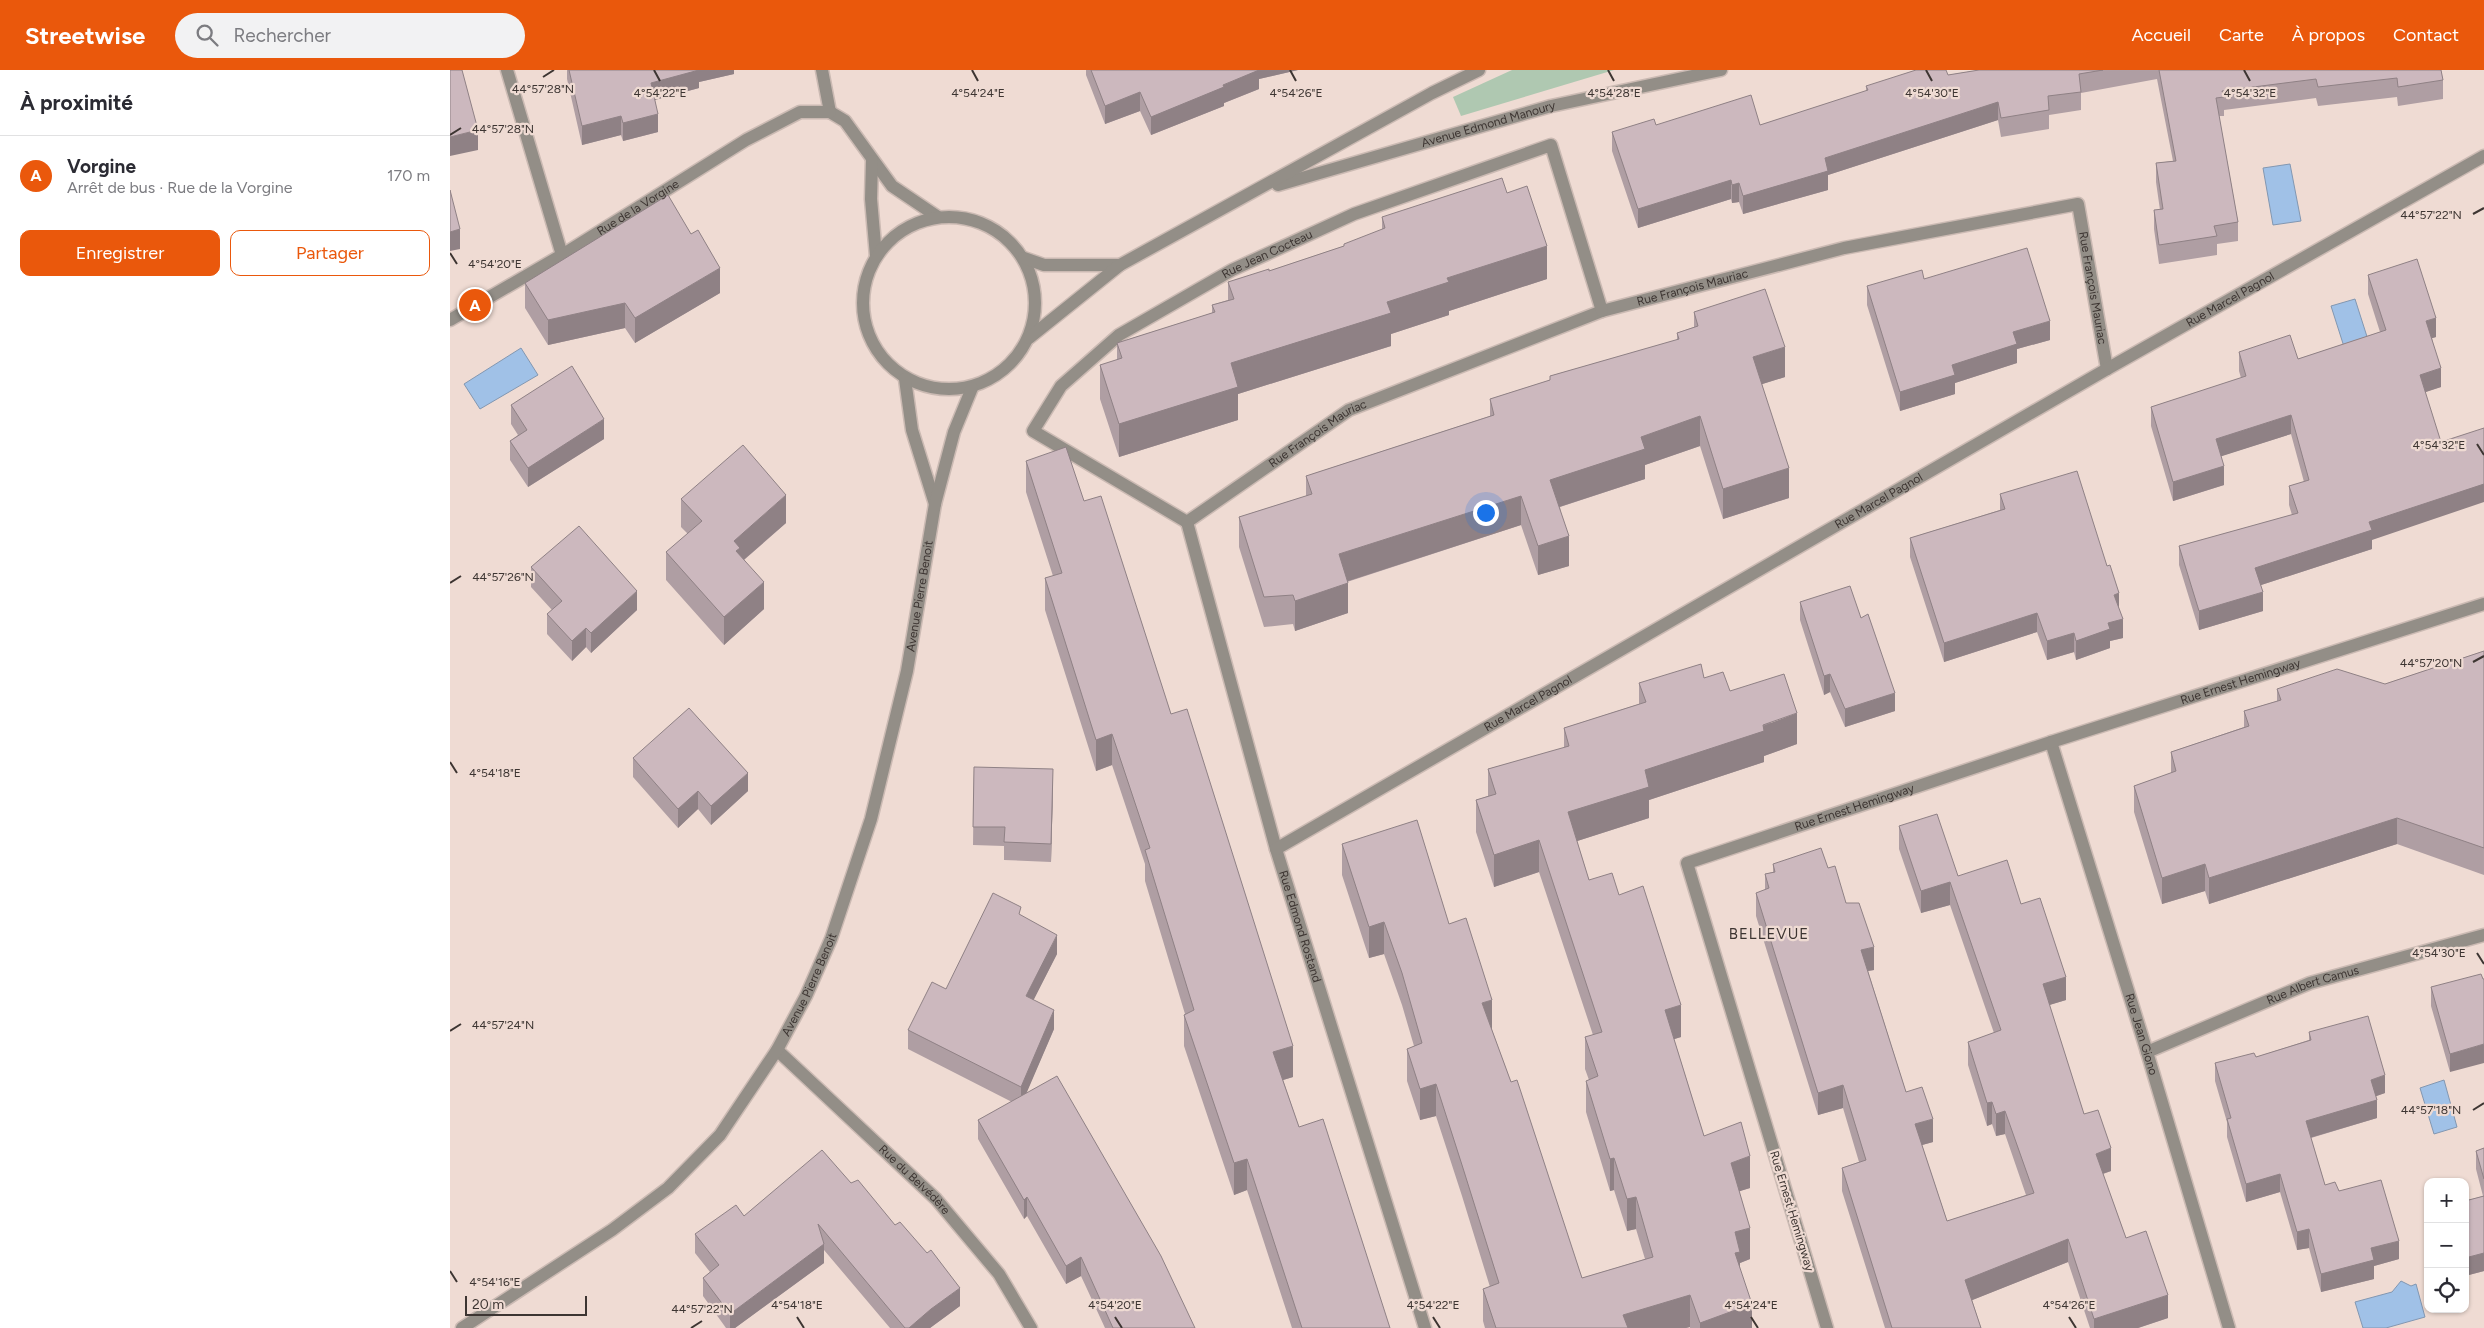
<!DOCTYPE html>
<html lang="fr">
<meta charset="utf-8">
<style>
body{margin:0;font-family:Figtree,sans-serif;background:#f2f2f3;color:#2b2b33}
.controls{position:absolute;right:15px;bottom:15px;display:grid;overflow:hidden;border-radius:10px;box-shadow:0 1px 4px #0004}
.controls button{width:45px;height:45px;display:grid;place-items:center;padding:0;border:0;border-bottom:1px solid #e1e1e2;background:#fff;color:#2b2b33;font:25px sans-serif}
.scale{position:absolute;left:15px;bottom:12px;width:122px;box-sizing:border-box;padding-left:5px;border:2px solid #3d3532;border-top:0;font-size:14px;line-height:18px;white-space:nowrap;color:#3d3532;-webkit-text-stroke:4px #efdbd3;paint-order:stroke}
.you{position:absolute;left:1035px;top:442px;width:18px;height:18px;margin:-12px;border:4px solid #fff;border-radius:50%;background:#1a73e8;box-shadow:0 0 0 8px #1a73e833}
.badge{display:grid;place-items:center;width:32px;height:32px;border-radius:50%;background:#ea580c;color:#fff;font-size:16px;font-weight:700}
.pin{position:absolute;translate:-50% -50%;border:2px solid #fff;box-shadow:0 1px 5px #0006}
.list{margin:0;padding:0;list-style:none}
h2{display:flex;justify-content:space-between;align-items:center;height:65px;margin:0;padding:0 20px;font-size:21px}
h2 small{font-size:16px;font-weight:400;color:#7c7c81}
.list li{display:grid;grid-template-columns:32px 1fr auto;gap:15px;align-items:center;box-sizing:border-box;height:80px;padding:0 20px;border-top:1px solid #e1e1e2}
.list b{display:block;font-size:19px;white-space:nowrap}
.list p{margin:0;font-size:16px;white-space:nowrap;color:#7c7c81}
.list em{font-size:16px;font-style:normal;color:#7c7c81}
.actions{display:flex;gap:10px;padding:15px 20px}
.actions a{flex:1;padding:11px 0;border:1px solid #ea580c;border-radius:10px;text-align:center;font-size:18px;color:#ea580c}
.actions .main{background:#ea580c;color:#fff}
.icon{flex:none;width:28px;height:28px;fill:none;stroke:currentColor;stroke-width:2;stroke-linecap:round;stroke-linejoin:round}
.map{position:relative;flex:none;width:2034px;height:1258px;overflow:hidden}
header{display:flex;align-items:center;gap:30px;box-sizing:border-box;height:70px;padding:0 25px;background:#ea580c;color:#fff}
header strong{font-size:24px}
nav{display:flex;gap:28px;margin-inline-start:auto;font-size:18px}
.search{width:350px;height:45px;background:#f2f2f3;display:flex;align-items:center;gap:12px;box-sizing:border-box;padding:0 18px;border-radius:28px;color:#7c7c81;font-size:19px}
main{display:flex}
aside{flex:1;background:#fff}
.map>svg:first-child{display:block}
.green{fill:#afc8b1}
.water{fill:#a0c1e7;stroke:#8297b1}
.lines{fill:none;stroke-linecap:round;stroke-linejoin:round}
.minor-casing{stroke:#cbbab3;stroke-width:15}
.minor{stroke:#938e87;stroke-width:12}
.wall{fill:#af9ea3}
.shaded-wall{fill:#8f8185}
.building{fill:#ccb8be;stroke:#8f8185}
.ticks{fill:none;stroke:#3d3532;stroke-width:2}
.labels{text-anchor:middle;stroke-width:4.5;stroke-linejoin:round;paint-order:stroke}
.street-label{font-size:12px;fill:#3d3532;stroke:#efdbd3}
.quarter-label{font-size:15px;letter-spacing:1px;fill:#3d3532;stroke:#efdbd3}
.ticks-label{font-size:12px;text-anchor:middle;fill:#3d3532;stroke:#efdbd3;stroke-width:4.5;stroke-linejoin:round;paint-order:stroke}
</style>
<header>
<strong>Streetwise</strong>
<div class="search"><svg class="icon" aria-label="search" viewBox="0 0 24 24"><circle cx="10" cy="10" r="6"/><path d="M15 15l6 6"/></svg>Rechercher</div>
<nav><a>Accueil</a><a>Carte</a><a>À propos</a><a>Contact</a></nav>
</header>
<main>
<aside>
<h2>À proximité<small></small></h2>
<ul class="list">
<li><span class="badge">A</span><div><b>Vorgine</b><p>Arrêt de bus · Rue de la Vorgine</p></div><em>170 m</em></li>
</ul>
<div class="actions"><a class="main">Enregistrer</a><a>Partager</a></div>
</aside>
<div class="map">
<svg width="2034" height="1258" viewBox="0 0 2034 1258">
<rect width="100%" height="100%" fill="#efdbd3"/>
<path class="green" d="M1062,0H1164L1011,46L1003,27Z"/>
<path class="water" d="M1840,94L1851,151L1823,155L1813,98Z
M1905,229L1920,276L1896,283L1881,236Z
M71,278L88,305L30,339L14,314Z
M1994,1010L2007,1057L1984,1064L1970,1018Z
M1951,1211L1961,1216L1966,1214L1975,1247L1936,1258H1913L1905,1232L1942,1222Z"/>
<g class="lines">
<defs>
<g id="minor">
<path d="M57,0L112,185"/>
<path d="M372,0L380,42"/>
<path d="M380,42L395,51L442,116L488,147"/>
<path d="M422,91L421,129L426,186"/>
<path id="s1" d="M828,115L1101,36L1271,0"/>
<circle cx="499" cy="233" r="86"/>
<path d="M574,188L594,195H670"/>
<path id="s2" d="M0,250L112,185L296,70L350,42H380"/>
<path d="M579,268L670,195L982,23L1029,0"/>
<path d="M455,309L462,360L485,434"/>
<path id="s3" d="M737,452L899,340L1152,241L1394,178L1628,134L1657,299"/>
<path id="s4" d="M737,452L583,361L611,316L669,265L782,200L904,144L1101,75L1152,241"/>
<path id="s5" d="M737,452L826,779L975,1258"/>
<path id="s6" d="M1601,672L1697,982L1779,1258"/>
<path id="s7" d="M826,779L1657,299L2034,86"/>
<path id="s8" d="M327,980L486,1129L549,1204L581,1258"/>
<path id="s9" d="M1697,982L1860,913L2034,865"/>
<path id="s10" d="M12,1258L162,1160L218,1118L270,1065L327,980L356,926L381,869L421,749L457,601L485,434L504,362L522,318"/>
<path id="s11" d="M1377,1258L1237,793L1601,672L2034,534"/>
</g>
</defs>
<use href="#minor" class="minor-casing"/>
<use href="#minor" class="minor"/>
</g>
<path class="wall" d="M117,0H284V4L249,12V18L205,30L208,62L173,71L171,65L132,75L117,9Z
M636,0H848L809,9V19L774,33V36L701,65L690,41L655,54L636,5Z
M1529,0H1991L1993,10V29L1948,36L1947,27L1868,36L1866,28L1774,40V46H1769L1788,152V171L1767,174V185L1709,194L1704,159V140H1710L1706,112V93L1723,91L1707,9L1631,23V40L1599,45V59L1551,67L1548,50L1378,105V120L1293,144L1289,132L1282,133L1281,129L1188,158L1162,81V62L1206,55H1310L1416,21V16L1498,5Z
M1057,123L1097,209L999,241V245L941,264V276L788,324V350L669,387L650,329V295L667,290V273L762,243V235L778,230V212L819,201L894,176L932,160V147Z
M1918,205L1986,267L1982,268L1991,317L1975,322L1922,470V479L1811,515L1813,541L1749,560L1729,495V476L1842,445L1839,435V416L1854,412L1841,364L1771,386L1774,415L1723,431L1701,356V337L1791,308L1789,301V282L1848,289L1930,262L1918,224Z
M1474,209L1600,270L1567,279V293L1505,313V324L1450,341L1417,235V216Z
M75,213L270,223L185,273L175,258L98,275L75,238Z
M1244,242L1335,307L1312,314L1339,428L1273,449L1250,376L1195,395V409L1110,437L1119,496L1088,505L1071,455L897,512L898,543L845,561L843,554L814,557L789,477V447L856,426V406L1040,346V329L1100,310V306L1227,270V263L1244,257Z
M61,335L154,369L78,417L60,390V371L68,365L61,354Z
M576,391L634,431L721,644L843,1007L833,1010L849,1057L940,1258H842L797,1120L784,1125L734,976V945L735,944L695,811V794L662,695L646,701L595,540V508L603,506L576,422Z
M1550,424L1669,539L1673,568L1660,571V578L1626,590L1624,582L1597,590L1587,562L1494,592L1460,487V468L1550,440Z
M231,429L336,453L294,490L314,539L274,575L216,510V482L238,464L231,457Z
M81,497L187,540L141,583L136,577L122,591L97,564V544L102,540L81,517Z
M1350,532L1411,548L1445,641L1395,657L1380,622L1374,625L1350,550Z
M2034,581V805L1947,774L1759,834L1755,821L1712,834L1684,742V716L1721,703V682L1794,657V641L1827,631V619L1935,614Z
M1254,608L1280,621L1347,674L1314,686V692L1199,730V748L1127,771L1139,810L1169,825L1231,967L1224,969L1254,1066L1300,1118L1289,1121L1300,1189L1290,1193V1200L1302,1258H1240V1257L1236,1258H1035L1033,1251V1219L1040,1217L1012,1126L986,1046L970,1050L957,1011V979L964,976L952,935L934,884L919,888L892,805V774L999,854L1042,960L1132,1208L1195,1189L1186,1159L1177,1161L1164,1120L1160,1121L1136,1042V1011L1139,1010L1135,999V967L1143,965L1089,802L1044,817L1026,762V730L1038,726V699L1114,678V658L1189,634V613Z
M183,688L298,721L261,755L248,739L228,758L183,707Z
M524,697L603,717L601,792L554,790V776L523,775Z
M1449,756L1508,806L1571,834L1616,930L1599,935L1634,1044L1661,1101L1653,1104L1676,1168L1718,1248L1688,1258H1640L1618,1192L1522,1230L1531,1258H1435L1392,1121V1098L1409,1092L1393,1038L1368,1045L1306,846V823L1315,820V804L1323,802V794L1378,798L1396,833L1424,900L1418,901L1456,1022L1483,1072L1472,1075L1497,1151L1576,1125L1555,1064L1546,1066L1542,1054L1537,1056L1518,995V972L1544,963L1500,835L1471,843L1449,779Z
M571,845L607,884L583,930L604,959L576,1023L745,1258H655L631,1206L616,1214L577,1146L574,1149L528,1069V1050L562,1032L458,979V960L496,919Z
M2033,909L2000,1002L1981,936V917Z
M1859,962L1935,1023L1926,1026L1927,1048L1861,1068L1875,1115L1889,1121L1949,1189L1924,1196V1209L1871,1222L1859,1178L1847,1180L1830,1122L1796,1132L1777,1067V1052L1765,1011V993L1806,987L1859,970Z
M2034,1078V1201L2015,1206V1131L2033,1126L2026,1099V1081Z
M401,1113L510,1236L480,1258H440L374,1180V1193L285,1258H276L253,1226V1208L260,1202L245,1183V1164L294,1146Z"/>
<path class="shaded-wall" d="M247,0H284V4L249,12V18L201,31V13Z
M808,0H848L809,9V19L774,33V36L701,65V47Z
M690,22V41L655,54V36Z
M1548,32V50L1378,105V120L1293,144V126L1375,88Z
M208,44V62L173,71V53Z
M171,46V65L132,75V56Z
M28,60V80L0,86V67Z
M1281,110V129L1188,158V139Z
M1289,113V132L1282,133V115Z
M10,159V179L0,181V162Z
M1097,176V209L999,241V245L941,264V276L788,324V350L669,387V354L781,293L997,208Z
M270,198V223L185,273V248Z
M175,233V258L98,275V250Z
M1986,248V267L1976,270V251Z
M1600,251V270L1567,279V293L1505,313V324L1450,341V322L1502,295L1563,262Z
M1335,277V307L1303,317V287Z
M1991,298V317L1970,324V305Z
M1841,345V364L1766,388V369Z
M1250,346V376L1195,395V409L1100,440V410L1191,367Z
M154,349V369L78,417V398Z
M1774,396V415L1723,431V412Z
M1339,398V428L1273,449V419Z
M2034,399V432L1922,470V479L1805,517V498L1919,452Z
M336,425V453L290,493V506L284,471Z
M1071,426V455L889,514V484Z
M1119,466V496L1088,505V476Z
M314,512V539L274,575V547Z
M898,513V543L845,561V531Z
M187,521V540L141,583V563Z
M1813,522V541L1749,560V541Z
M1669,523V542L1664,525Z
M1587,543V562L1494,592V573Z
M1673,549V568L1660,571V578L1626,590V571L1658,553Z
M136,558V577L122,591V571Z
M1624,563V582L1597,590V571Z
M1380,604V622L1374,625V606Z
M1445,623V641L1395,657V639Z
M1347,643V674L1314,686V692L1199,730V748L1118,774V742L1195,700Z
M662,664V695L646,701V670Z
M603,699V717L601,792V774Z
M298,703V721L261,755V736Z
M248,721V739L228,758V739Z
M1947,748V774L1759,834V808Z
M1089,770V802L1044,817V785Z
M1755,794V821L1712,834V808Z
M1500,812V835L1471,843V821Z
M934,852V884L919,888V857Z
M607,865V884L576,945V926Z
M1424,877V900L1411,902V880Z
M1616,907V930L1593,937V914Z
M1042,930V962L1032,933Z
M1231,935V967L1215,972V940Z
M604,940V959L571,1036V1017Z
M2034,974V993L2000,1002V984Z
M843,976V1007L823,1013V982Z
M1935,1005V1023L1921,1028V1010Z
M986,1014V1046L970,1050V1019Z
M1393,1015V1038L1368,1045V1023Z
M1927,1030V1048L1856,1069V1051Z
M1542,1032V1054L1537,1056V1033Z
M1555,1041V1064L1546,1066V1044Z
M1483,1049V1072L1465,1077V1054Z
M1661,1078V1101L1646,1106V1084Z
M1300,1086V1118L1281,1124V1093Z
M1164,1088V1120L1160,1121V1089Z
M797,1089V1120L784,1125V1093Z
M1830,1104V1122L1796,1132V1114Z
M577,1127V1146L574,1149V1130Z
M1186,1127V1159L1177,1161V1129Z
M1300,1158V1189L1290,1193V1214L1285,1215V1162Z
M1859,1159V1178L1847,1180V1162Z
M1618,1169V1192L1515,1233V1210Z
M1949,1171V1189L1924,1196V1209L1871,1222V1204L1921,1178Z
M374,1174V1193L285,1258H280V1244Z
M2034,1183V1201L2015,1206V1188Z
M631,1187V1206L616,1214V1196Z
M510,1218V1236L480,1258H459L481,1239Z
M1240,1225V1257L1236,1258H1173V1245Z
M1718,1225V1248L1688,1258H1644V1249Z
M1302,1234V1258H1250V1253Z"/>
<path class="building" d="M0,0H12L28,60L0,67Z
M119,0H249L201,13L208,44L173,53L171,46L132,56Z
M641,0H809L773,15L774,17L701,47L690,22L655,36Z
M1466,0H1496L1498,5L1529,0H1653L1629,4L1631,22L1598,26L1599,40L1551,48L1548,32L1375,88L1378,101L1293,126L1289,113L1282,115L1281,110L1188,139L1162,62L1204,49L1206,55L1301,25L1310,55L1418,20L1416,16Z
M1709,0H1991L1993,10L1948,17L1947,8L1868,17L1866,9L1772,21L1774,27L1766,28L1788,152L1764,156L1767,166L1709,175L1704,140L1713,139L1706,93L1726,91Z
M1052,108L1057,123L1077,116L1097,176L997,208L999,212L937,232L941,243L781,293L788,317L669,354L650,295L672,288L667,273L765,242L762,235L784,229L778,212L819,199V201L894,176V174L935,158L932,147Z
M0,120L10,159L0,162Z
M218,125L241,164L248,160L270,198L185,248L175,233L98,250L75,213Z
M1577,178L1600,251L1563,262L1567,274L1502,295L1505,305L1450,322L1417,216L1472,200L1474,209Z
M1967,189L1986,248L1976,251L1991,298L1970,305L1991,372L2034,358V414L1919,452L1922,460L1805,498L1813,522L1749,541L1729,476L1848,443L1839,416L1859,410L1841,345L1766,369L1774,396L1723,412L1701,337L1796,306L1789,282L1840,265L1848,289L1936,260L1918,205Z
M1315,219L1335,277L1303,287L1339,398L1273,419L1250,346L1191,367L1195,379L1100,410L1119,466L1088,476L1071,426L889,484L898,513L845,531L843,525L814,527L789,447L862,424L856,406L1044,345L1040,329L1100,310V306L1229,269L1227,263L1248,256L1244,242Z
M122,296L154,349L78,398L60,371L77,360L61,335Z
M293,375L336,425L284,471L290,478L286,481L314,512L274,547L216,482L252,451L231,429Z
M616,377L634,431L651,426L721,644L737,639L843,976L823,982L849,1057L873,1049L940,1258H852L797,1089L784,1093L734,945L744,940L695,780L700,778L662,664L646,670L595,508L612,503L576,391Z
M1627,401L1657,496L1660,495L1669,523L1664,525L1673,549L1658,553L1660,559L1626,571L1624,563L1597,571L1587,543L1494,573L1460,468L1555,439L1550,424Z
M129,456L187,521L141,563L136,558L122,571L97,544L112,531L81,497Z
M1400,516L1411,548L1418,544L1445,623L1395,639L1380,604L1374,606L1350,532Z
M2034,581V778L1947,748L1759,808L1755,794L1712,808L1684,716L1726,701L1721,682L1799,656L1794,641L1831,630L1827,619L1887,599L1935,614Z
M1251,594L1254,608L1273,602L1280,621L1334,604L1347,643L1313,655L1314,661L1195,700L1199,717L1118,742L1139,810L1162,803L1169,825L1193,816L1231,935L1215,940L1254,1066L1291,1052L1300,1086L1281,1093L1300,1158L1285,1162L1290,1182L1285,1183L1302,1234L1250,1253L1240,1225L1173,1245L1178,1258H1046L1033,1219L1049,1213L1012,1095L986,1014L970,1019L957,979L972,973L952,903L934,852L919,857L892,774L967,750L999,854L1016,848L1042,930L1032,933L1061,1012L1067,1010L1132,1208L1203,1187L1186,1127L1177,1129L1164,1088L1160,1089L1136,1011L1148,1006L1135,967L1152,962L1089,770L1044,785L1026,730L1046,724L1038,699L1119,676L1114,658L1196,632L1189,613Z
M239,638L298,703L261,736L248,721L228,739L183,688Z
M524,697L603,699L601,774L554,772L555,757H523Z
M1487,744L1508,806L1557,790L1571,834L1590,828L1616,907L1593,914L1634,1044L1648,1040L1661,1078L1646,1084L1676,1168L1696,1161L1718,1225L1644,1249L1618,1169L1515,1210L1531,1258H1442L1392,1098L1416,1090L1393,1015L1368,1023L1306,823L1319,818L1315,804L1325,802L1323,794L1371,778L1378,798L1385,796L1396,833H1409L1424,877L1411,880L1456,1022L1472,1017L1483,1049L1465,1054L1497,1151L1584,1123L1555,1041L1546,1044L1542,1032L1537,1033L1518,972L1551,960L1500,812L1471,821L1449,756Z
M543,823L571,837L569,844L607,865L576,926L604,940L571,1017L458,960L482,912L496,919Z
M2031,904L2033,909H2034V974L2000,984L1981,917Z
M1918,946L1935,1005L1921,1010L1927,1030L1856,1051L1875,1115L1885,1112L1889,1121L1931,1110L1949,1171L1921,1178L1924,1190L1871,1204L1859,1159L1847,1162L1830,1104L1796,1114L1777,1049L1781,1048L1765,993L1804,983L1806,987L1861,970L1859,962Z
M607,1006L711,1186L745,1258H663L631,1187L616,1196L577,1127L574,1130L528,1050Z
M2034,1078V1109L2026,1081Z
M372,1080L401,1113L408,1110L445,1155L450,1152L477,1183L481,1180L510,1218L481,1239L459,1258H455L368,1154L374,1174L280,1244L253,1208L269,1195L245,1164L286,1135L294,1146Z
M2034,1126V1183L2015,1188V1131Z"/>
<path class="ticks" d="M204,0L210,11M522,0L528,11M840,0L846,11M1158,0L1164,11M1476,0L1482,11M1794,0L1800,11M93,7L104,0M0,65L11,58M2023,144L2034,138M0,183L7,194M2027,374L2034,385M0,513L11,506M2023,592L2034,586M0,692L7,703M2027,883L2034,894M0,961L11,954M2023,1040L2034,1033M0,1201L7,1212M347,1247L354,1258M665,1247L672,1258M983,1247L990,1258M1301,1247L1308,1258M1619,1247L1626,1258M241,1258L252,1251"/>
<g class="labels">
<g class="street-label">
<text dy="4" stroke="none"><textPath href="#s1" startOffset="219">Avenue Edmond Manoury</textPath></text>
<text dy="4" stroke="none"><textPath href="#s2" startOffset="219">Rue de la Vorgine</textPath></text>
<text dy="4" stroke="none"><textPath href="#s4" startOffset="478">Rue Jean Cocteau</textPath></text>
<text dy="4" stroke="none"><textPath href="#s3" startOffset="562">Rue François Mauriac</textPath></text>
<text dy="4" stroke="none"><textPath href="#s3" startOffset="1042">Rue François Mauriac</textPath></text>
<text dy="4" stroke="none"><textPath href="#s7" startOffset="1101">Rue Marcel Pagnol</textPath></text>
<text dy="4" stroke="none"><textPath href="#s3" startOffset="158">Rue François Mauriac</textPath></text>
<text dy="4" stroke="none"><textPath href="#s7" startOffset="696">Rue Marcel Pagnol</textPath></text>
<text dy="4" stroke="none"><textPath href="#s10" startOffset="904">Avenue Pierre Benoit</textPath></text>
<text dy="4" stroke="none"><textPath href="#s11" startOffset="1068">Rue Ernest Hemingway</textPath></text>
<text dy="4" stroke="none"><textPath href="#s7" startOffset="291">Rue Marcel Pagnol</textPath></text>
<text dy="4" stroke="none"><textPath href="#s11" startOffset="662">Rue Ernest Hemingway</textPath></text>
<text dy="4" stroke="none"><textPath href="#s5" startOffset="420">Rue Edmond Rostand</textPath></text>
<text dy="4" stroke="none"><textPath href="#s10" startOffset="499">Avenue Pierre Benoit</textPath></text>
<text dy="4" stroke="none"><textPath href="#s9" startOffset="179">Rue Albert Camus</textPath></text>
<text dy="4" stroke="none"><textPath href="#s6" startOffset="306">Rue Jean Giono</textPath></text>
<text dy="4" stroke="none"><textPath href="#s8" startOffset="189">Rue du Belvédère</textPath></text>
<text transform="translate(1342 1141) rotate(73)" y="4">Rue Ernest Hemingway</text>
</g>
<g class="quarter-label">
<text x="1319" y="869">BELLEVUE</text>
</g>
</g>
<g class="ticks-label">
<text x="93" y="23">44°57'28"N</text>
<text x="210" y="27">4°54'22"E</text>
<text x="1482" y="27">4°54'30"E</text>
<text x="528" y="27">4°54'24"E</text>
<text x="846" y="27">4°54'26"E</text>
<text x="1164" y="27">4°54'28"E</text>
<text x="1800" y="27">4°54'32"E</text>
<text x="53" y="63">44°57'28"N</text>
<text x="1981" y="149">44°57'22"N</text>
<text x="45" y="198">4°54'20"E</text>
<text x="1989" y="379">4°54'32"E</text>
<text x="53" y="511">44°57'26"N</text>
<text x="1981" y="597">44°57'20"N</text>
<text x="45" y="707">4°54'18"E</text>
<text x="1989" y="887">4°54'30"E</text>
<text x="53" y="959">44°57'24"N</text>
<text x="1981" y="1044">44°57'18"N</text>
<text x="45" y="1216">4°54'16"E</text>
<text x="347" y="1239">4°54'18"E</text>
<text x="665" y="1239">4°54'20"E</text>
<text x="983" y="1239">4°54'22"E</text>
<text x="1301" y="1239">4°54'24"E</text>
<text x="1619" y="1239">4°54'26"E</text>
<text x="252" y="1243">44°57'22"N</text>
</g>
</svg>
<div class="controls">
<button>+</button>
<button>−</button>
<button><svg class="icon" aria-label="locate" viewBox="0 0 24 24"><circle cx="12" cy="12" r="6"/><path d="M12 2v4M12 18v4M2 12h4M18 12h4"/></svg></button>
</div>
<div class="scale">20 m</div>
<div class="you"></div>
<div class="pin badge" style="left:25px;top:235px">A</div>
</div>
</main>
